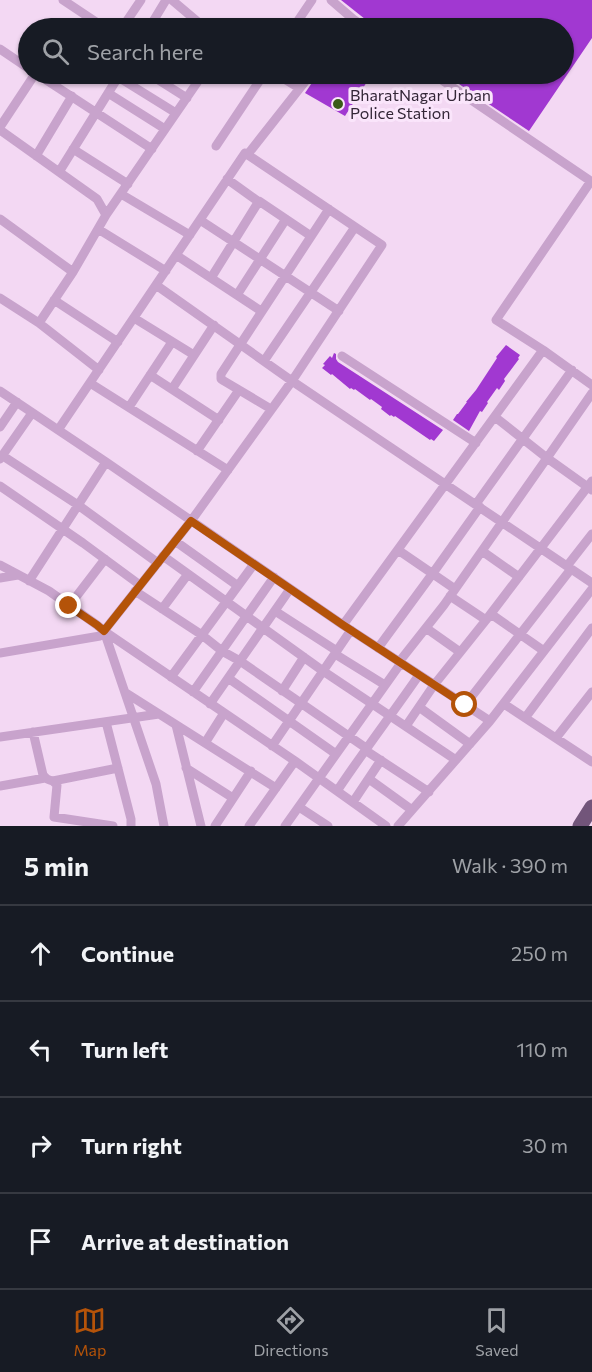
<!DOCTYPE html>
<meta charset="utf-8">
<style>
body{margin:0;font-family:Commissioner,sans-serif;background:#242831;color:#f1f3f6}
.stop{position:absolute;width:18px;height:18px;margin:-14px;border:4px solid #b45309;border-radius:50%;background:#fff}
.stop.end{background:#b45309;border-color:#fff;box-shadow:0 2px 6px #0008}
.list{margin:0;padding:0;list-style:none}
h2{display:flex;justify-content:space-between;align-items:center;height:78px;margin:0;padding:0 24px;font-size:26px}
h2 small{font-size:20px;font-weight:400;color:#9ea1a6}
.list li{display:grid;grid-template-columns:39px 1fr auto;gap:18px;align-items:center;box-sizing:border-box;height:96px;padding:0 24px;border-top:2px solid #363941}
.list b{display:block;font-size:22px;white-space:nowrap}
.list em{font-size:20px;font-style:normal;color:#9ea1a6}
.icon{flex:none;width:33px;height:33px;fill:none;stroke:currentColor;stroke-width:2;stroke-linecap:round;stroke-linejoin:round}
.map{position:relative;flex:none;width:592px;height:826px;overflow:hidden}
.search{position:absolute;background:#171b24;box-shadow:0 2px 4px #0004;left:18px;right:18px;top:18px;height:66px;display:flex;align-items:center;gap:15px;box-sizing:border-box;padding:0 21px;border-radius:33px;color:#9ea1a6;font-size:22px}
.sheet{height:462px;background:#171b24}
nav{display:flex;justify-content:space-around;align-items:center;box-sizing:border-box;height:84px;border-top:2px solid #363941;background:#171b24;font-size:16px;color:#9ea1a6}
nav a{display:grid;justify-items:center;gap:3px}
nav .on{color:#b45309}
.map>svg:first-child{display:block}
.building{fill:#a138d1}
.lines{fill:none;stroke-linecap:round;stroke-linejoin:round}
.minor{stroke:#c8a3cc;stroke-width:9}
.primary{stroke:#72557a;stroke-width:15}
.route{stroke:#b45309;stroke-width:8}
.poi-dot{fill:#395c18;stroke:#fae5fb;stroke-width:2}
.labels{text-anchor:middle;stroke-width:6;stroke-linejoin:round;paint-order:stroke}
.poi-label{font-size:16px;fill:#332637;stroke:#fae5fb;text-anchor:start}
</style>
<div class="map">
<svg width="592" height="826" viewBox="0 0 592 826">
<rect width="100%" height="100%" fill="#f3d8f3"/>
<path class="building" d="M341,0H592V38L529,131L444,74H564V28H373L370,23Z
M318,74H372L345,116L305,93Z
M506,345L520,355L518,358L519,359L504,379L505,381L499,390L497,388L487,402L488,403L482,412L480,411L469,431L453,420L457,414H458L467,402H466L476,390L497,358L496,357Z
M334,353L336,354V359L338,362L443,430L434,441L431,439L430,440L395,416L394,417L391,415L390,416L381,409L382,407L371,399L370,400L355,389L354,390L351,388L350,389L332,374L331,375L322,368L325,365L323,364L330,356L332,358Z"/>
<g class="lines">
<path class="minor" d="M63,0L105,28
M172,0L205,28
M331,0L353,19L366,28
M122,28L141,0
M149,28L166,0
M293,28L312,0
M0,49L28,68
M37,74L152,149
M149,74L187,98
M276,74L299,88
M433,74L592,182
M118,77L176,113
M108,93L165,129
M0,127L35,74
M0,130L97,199L106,215L73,272L39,323L0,298
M216,146L264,74
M73,149L128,184
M248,154L311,74
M36,156L72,96
M59,172L120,74
M227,179L259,202
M591,181L496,320L543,350L592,385
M121,194L190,235
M106,215L203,74
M0,219L73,272
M200,220L339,311
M98,229L166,271
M176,255L261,311
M211,278L259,201L311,236
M156,285L292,381L592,583
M237,295L286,219
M54,300L118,342
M134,318L194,355
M39,323L99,370
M342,356L476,443
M264,361L355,227
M150,375L219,420
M90,383L228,470
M172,389L214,325
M0,391L106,462L343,625L490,721L592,589
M129,407L172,342
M271,409L224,381L221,379V374L329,209
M495,417L547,458L592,393
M0,427L17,402
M197,451L239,390
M3,456L78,505L158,563
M0,459L32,413
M0,486L83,543L140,585
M476,504L572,370
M175,541L238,586
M398,550L455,589
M482,551L519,577
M163,556L323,671L456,760
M0,565L49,591L97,625L104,631L156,784L164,826
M567,566L592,534
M0,578L18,575
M29,581L106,462
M135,591L202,635L222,651L240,661L366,748
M450,596L486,620
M69,606L105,559
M162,609L188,574
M275,611L337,651
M491,614L544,651
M343,625L543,350
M426,628L460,652
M104,631L295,761L386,826
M378,648L433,573L480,507
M0,653L100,636L191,521L292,381L382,245L245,153L58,430
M335,654L385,685
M399,662L444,605L547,458L592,490
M171,677L254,564
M228,678L336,754
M282,691L304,657
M193,692L274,577
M126,693L276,788
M210,704L290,589
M504,704L592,762
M465,705L571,569
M419,707L470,744
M525,718L592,628
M106,722L131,819V826
M176,725L201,826
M406,726L434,685L486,620L592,481
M33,732L43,775C46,779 48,780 53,781L118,768
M0,737L159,714
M556,738L592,692
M205,743L224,713
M272,746L351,630
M365,750L429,792
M186,768L233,798
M369,779L412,810
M53,781L57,785L54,817L113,826
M0,786L45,778
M337,791C363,752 392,714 419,675
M353,802L381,760
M299,807L328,826
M215,826L251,771
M249,826L295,761
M285,826L401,663
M398,826L490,721"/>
<path class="primary" d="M580,826L592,807"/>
</g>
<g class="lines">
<path class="route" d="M69,606L97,625L104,631L191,521L343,625L465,705"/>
</g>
<circle class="poi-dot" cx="338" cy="104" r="6"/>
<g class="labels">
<g class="poi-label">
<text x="350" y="101">BharatNagar Urban<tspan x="350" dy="18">Police Station</tspan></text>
</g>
</g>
</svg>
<div class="stop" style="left:465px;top:705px"></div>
<div class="stop end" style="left:69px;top:606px"></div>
<div class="search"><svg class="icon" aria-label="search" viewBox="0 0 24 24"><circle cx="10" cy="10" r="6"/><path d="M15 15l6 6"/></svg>Search here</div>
</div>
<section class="sheet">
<h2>5 min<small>Walk · 390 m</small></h2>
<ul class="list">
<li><svg class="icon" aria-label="ahead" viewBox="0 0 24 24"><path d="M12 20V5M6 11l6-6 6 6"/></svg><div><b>Continue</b></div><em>250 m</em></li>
<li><svg class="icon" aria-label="left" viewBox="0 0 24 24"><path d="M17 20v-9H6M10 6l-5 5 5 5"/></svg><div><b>Turn left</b></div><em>110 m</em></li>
<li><svg class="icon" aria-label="right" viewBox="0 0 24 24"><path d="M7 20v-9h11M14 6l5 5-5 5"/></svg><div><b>Turn right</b></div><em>30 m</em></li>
<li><svg class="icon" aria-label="arrive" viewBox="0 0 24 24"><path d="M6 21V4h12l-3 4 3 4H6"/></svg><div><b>Arrive at destination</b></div></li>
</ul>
</section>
<nav>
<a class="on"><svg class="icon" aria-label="map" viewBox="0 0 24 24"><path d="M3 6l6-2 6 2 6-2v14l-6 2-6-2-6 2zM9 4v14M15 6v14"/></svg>Map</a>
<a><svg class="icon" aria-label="directions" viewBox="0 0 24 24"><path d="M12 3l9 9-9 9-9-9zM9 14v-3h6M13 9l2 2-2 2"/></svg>Directions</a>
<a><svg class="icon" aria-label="saved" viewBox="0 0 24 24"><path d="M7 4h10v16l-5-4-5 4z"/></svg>Saved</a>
</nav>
